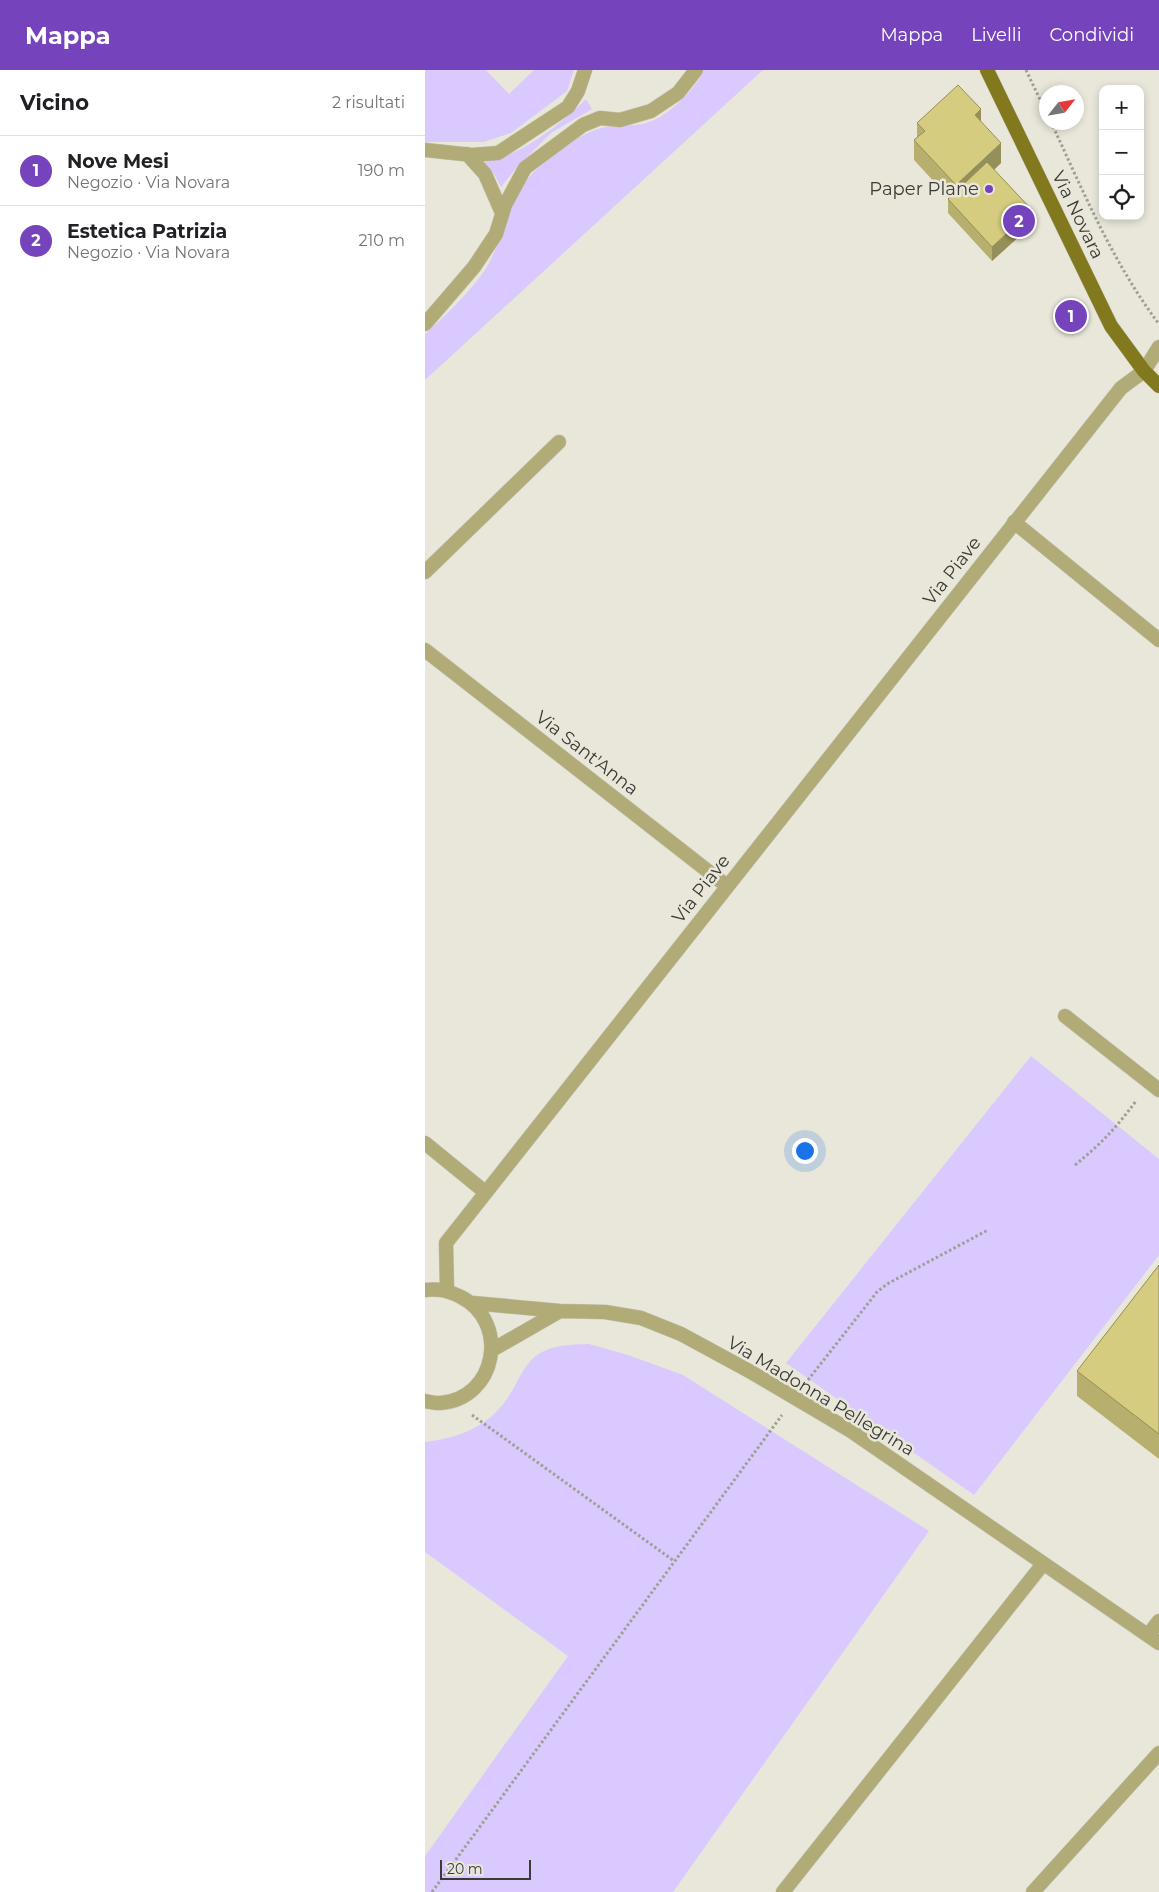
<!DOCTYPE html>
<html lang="it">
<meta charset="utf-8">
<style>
body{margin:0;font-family:Montserrat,sans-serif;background:#f2f2f2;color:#202124}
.controls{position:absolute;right:15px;top:15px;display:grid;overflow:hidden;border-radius:10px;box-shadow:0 2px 8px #0003}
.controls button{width:45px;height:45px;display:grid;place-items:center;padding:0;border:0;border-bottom:1px solid #e0e0e0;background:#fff;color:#202124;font:25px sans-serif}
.compass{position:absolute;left:614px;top:15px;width:45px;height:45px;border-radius:50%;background:#fff;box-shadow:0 2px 8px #0003;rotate:59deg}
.scale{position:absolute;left:15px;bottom:12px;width:91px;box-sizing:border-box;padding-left:5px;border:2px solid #3b3a35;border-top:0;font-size:14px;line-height:18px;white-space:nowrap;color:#3b3a35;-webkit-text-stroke:4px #e9e7da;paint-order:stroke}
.you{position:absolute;left:379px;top:1080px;width:18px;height:18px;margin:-12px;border:4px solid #fff;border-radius:50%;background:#1a73e8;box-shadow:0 0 0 8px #1a73e833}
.badge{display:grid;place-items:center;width:32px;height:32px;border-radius:50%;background:#7543bb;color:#fff;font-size:16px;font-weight:700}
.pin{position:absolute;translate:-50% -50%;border:2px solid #fff;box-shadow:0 1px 5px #0006}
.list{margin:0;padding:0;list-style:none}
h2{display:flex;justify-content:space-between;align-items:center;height:65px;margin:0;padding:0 20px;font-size:21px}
h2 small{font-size:16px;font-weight:400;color:#757577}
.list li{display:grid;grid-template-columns:32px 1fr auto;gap:15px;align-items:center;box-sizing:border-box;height:70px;padding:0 20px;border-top:1px solid #e0e0e0}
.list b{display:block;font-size:19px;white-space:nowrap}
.list p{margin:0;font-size:16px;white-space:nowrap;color:#757577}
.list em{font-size:16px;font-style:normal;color:#757577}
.icon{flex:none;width:28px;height:28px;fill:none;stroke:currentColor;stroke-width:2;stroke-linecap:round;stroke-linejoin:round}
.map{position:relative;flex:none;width:734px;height:1822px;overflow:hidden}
header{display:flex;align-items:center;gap:30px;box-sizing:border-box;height:70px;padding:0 25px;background:#7543bb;color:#fff}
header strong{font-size:24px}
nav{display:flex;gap:28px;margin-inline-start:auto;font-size:18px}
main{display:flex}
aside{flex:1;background:#fff}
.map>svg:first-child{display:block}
.green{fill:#dac9fe}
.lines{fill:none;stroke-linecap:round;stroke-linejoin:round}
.service-casing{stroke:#c6c4b9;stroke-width:15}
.pedestrian-casing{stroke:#c6c4b9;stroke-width:15}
.minor-casing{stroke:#c6c4b9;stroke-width:15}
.tertiary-casing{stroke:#c6c4b9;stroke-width:15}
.primary-casing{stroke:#c6c4b9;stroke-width:15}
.path{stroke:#a09e95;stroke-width:3;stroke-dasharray:2.5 2.5;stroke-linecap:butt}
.service{stroke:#b1ac77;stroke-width:14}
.pedestrian{stroke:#b1ac77;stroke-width:14}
.minor{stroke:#b1ac77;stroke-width:14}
.tertiary{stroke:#b1ac77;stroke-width:14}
.primary{stroke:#82781d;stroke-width:14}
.wall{fill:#b7af6d}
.shaded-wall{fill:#958f59}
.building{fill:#d5cc7f;stroke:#958f59}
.poi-dot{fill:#7543bb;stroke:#e9e7da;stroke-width:2}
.labels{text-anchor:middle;stroke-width:5;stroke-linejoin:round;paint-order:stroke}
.poi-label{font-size:18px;fill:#3b3a35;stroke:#e9e7da;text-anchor:end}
.street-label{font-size:18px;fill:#3b3a35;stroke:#e9e7da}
</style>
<header>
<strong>Mappa</strong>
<nav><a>Mappa</a><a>Livelli</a><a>Condividi</a></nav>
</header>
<main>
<aside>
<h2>Vicino<small>2 risultati</small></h2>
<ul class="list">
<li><span class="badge">1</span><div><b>Nove Mesi</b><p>Negozio · Via Novara</p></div><em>190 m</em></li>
<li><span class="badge">2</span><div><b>Estetica Patrizia</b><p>Negozio · Via Novara</p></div><em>210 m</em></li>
</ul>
</aside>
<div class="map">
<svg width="734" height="1822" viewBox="0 0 734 1822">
<rect width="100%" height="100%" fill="#e9e7da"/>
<path class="green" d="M0,0H61L84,24L109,0H149L142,21L86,63L59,72H0Z
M279,0H338L0,310V264C20,246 45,222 60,200C81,166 83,120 118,94C135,81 154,64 176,58C189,55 204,56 218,54C241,49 269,21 279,0Z
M161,29L167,39L126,63L92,97L76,117L69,104L58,92C94,88 136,54 161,29Z
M606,986L734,1089V1185L549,1425L361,1293Z
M164,1274L203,1285L258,1305L504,1461L248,1822H0V1786L143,1586L0,1482V1372C39,1367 69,1354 88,1319C95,1307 100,1294 112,1285C128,1274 146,1275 164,1274Z"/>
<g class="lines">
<defs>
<path id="service" d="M589,452L734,570"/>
<path id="pedestrian" d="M0,80L47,85L73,83L143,37L153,21L160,0
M42,84L60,104L77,143
M0,254L49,197L71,164L80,135L100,98L158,55L175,48L195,50L226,41L253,23L271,0"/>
<path id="minor" d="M0,502L134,372
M0,580L302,816
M640,946L734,1020
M0,1073L60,1122
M22,1220L21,1173L696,318L719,301L734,277
M723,1565L734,1551
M358,1822L618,1494
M608,1822L734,1683"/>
<path id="tertiary" d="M0,1220C14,1218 24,1221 36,1227C85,1252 72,1329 15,1333C10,1333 5,1332 0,1331
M48,1233L135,1241L180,1242L216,1248L256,1264L326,1302L426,1361L734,1573
M67,1280L135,1241"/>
<path id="primary" d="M562,0L686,256L719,301L734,316"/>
</defs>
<use href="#service" class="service-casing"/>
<use href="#pedestrian" class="pedestrian-casing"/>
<use href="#minor" class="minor-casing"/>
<use href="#tertiary" class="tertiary-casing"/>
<use href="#primary" class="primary-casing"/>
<path class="path" d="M601,0L622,44
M626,52C658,121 688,193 734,254
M650,1095C676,1074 691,1058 711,1031
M383,1310L452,1222L462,1214L563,1160
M47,1345L249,1491
M7,1822L357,1345"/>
<use href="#service" class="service"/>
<use href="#pedestrian" class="pedestrian"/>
<use href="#minor" class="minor"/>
<use href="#tertiary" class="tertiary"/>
<use href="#primary" class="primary"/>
</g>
<path class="wall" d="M556,51L576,93L569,100L607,155L567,191L523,143V129L524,128L489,90V70L492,67V53Z
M734,1195V1389L652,1326V1301Z"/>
<path class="shaded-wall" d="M556,39V59L550,45Z
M576,73V93L531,135V115Z
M607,140V155L567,191V177Z"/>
<path class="building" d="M533,15L556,39L550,45L576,73L531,115L489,70L500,61L492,53Z
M562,92L607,140L567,177L523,129Z
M734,1195V1364L652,1301Z"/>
<circle class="poi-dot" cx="564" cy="119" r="5"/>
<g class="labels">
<g class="poi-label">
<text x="554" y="125">Paper Plane</text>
</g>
<g class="street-label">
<text transform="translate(653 145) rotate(64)" y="6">Via Novara</text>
<text transform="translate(527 501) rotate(-52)" y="6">Via Piave</text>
<text transform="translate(162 683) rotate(38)" y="6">Via Sant'Anna</text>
<text transform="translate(276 819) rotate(-52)" y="6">Via Piave</text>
<text transform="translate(396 1326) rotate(31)" y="6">Via Madonna Pellegrina</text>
</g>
</g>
</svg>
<div class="controls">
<button>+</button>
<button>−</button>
<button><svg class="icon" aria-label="locate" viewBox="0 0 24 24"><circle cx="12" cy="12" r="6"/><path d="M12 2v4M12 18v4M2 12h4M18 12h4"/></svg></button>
</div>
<svg class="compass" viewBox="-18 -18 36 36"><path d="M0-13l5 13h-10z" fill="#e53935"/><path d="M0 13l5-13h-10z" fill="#757577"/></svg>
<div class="scale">20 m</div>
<div class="you"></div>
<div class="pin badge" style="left:646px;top:246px">1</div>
<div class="pin badge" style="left:594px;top:151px">2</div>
</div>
</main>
